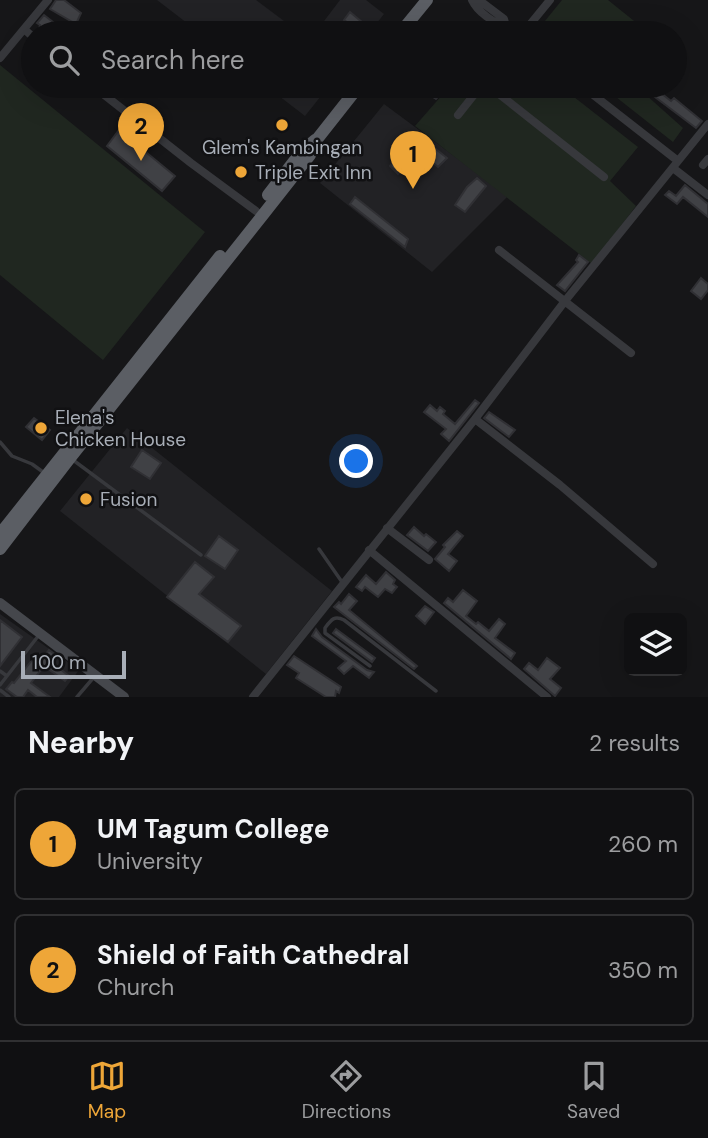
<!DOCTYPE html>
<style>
body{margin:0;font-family:"DM Sans",sans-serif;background:#1e1e20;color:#f1f3f6}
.controls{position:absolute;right:21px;bottom:21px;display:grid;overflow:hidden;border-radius:10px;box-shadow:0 7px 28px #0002}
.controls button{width:63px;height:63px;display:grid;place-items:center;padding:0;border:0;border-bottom:2px solid #303032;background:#101012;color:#f1f3f6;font:35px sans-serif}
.scale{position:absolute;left:21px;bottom:18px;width:105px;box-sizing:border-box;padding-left:7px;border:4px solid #a8aeb7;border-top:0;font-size:19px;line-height:24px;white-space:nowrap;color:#a8aeb7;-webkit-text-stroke:5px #111113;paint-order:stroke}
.you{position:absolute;left:357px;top:462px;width:24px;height:24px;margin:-18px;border:5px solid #fff;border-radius:50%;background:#1a73e8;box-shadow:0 0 0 10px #1a73e833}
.badge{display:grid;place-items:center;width:46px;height:46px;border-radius:50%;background:#eea638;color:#111;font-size:23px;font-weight:700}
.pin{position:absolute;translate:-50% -58px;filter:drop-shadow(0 2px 4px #0008)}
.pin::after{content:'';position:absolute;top:37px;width:24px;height:21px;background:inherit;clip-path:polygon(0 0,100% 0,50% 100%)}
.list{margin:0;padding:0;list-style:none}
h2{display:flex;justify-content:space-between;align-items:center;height:91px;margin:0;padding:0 28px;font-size:30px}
h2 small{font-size:23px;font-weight:400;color:#9c9d9f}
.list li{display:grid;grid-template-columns:46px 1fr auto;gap:21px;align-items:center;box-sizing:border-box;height:112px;margin:0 14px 14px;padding:0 14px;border:2px solid #303032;border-radius:10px}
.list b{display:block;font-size:26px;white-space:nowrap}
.list p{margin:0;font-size:23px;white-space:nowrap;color:#9c9d9f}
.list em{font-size:23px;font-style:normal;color:#9c9d9f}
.icon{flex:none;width:38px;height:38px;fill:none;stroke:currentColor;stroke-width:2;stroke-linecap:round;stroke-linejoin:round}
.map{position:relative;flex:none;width:708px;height:697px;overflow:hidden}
.search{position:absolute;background:#101012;box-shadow:0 7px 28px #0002;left:21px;right:21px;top:21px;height:77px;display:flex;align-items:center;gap:18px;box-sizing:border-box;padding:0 24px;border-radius:38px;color:#9c9d9f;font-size:26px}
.sheet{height:343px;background:#101012}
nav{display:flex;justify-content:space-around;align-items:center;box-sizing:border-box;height:98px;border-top:2px solid #303032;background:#101012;font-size:19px;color:#9c9d9f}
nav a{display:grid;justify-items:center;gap:4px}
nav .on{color:#eea638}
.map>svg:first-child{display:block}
.built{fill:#222225}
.green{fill:#202720}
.building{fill:#404145;stroke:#303034;stroke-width:2}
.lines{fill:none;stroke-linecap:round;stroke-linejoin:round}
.service{stroke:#37383c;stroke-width:3.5}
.minor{stroke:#37383c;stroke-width:8}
.secondary{stroke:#45474c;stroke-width:10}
.trunk{stroke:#5b5e64;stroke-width:12}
.poi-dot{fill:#eea638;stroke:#111113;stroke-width:2.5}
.labels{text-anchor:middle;stroke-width:5;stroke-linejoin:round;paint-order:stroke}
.poi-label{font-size:19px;fill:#a8aeb7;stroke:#111113;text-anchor:start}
</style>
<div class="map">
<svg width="708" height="697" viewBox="0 0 708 697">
<rect width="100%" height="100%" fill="#161618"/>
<path class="built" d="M157,0H256L300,33H200Z
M340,0H366L384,14L369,33H315Z
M266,86H329L305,116Z
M384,104L508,196L432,272L320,183Z
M127,428L332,591L266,674L60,511Z
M0,614L79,670L59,697H0Z"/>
<path class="green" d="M562,0H608L649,33H537L536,32Z
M0,65L205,232L103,360L0,275Z
M450,86H560L638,147L610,181L636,206L592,264L415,126Z
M602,86H636L683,128L673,142Z"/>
<path class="building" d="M56,0H64L81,13L76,24L50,9Z
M350,12L363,23L358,30L344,20Z
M44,15L62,29L58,33H38L40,25L37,23Z
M416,86H447L436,99Z
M656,86H667L661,93L671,101L674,98L702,121L696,128L651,94Z
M119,130L175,176L162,191L107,146Z
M416,133L447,158L438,167L418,151L398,174L390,166Z
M477,178L486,186L465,212L455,205L467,187Z
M685,185L708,204V217L683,197L677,204L665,195L669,191L676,196Z
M355,197L408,239L405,247L350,204Z
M579,255L588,262L565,291L557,285L578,262L576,260Z
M701,278L708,284V290L701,299L691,291Z
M475,400L479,403L449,441L441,434L446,429L424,412L430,405L437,411L440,407L445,411L443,414L455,424Z
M489,412L515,430L509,437L484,418Z
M34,418L50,430L42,440L26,427Z
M142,450L161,463L150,479L131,467Z
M414,527L424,536L426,534L436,542L428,551L407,535Z
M457,531L463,536L448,554L457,561L449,571L435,559L445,547L443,545Z
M219,536L238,550L225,569L205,556Z
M195,562L214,577L199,594L241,626L228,642L167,597Z
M386,572L395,580L393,584L397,587L392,593L385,589L378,597L365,587L362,591L356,587L366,575L376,584Z
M463,590L477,601L466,616L476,624L478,622L489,631L499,619L505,624L495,638L515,653L511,659L444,603L448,598L453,602Z
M349,594L357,601L349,610L417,666L414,669L334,607L339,602L341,604Z
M425,606L434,612L425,624L416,616Z
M0,620L22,637L0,666Z
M316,629L322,637L367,670L374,672L369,678L353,666L344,674L338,668L346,661L312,636Z
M336,629L375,658L372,662L333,633Z
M49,650L57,656L51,662L69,676L65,681L44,666L31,683L50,697H37L28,690L23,697H17L6,689L12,682L14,683L36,655L42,659Z
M294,656L341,687L339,693L336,691L335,697H326L296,678L299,673L287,665Z
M547,658L560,668L550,679L561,688L555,696L524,669L529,663L538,670Z"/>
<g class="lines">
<path class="service" d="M0,442L12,456L32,464L43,472
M73,460L201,555
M319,549L342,582
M370,666L325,633V628C331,620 334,615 344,620L436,691
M0,671L7,676L39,635
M0,685L7,676
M0,690L9,697
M77,697L94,677"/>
<path class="minor" d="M472,0C477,11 494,24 506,26
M479,0L504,19L506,26L515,33
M24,29L33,37
M523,33L550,0
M0,58L48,0
M93,86L191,163L256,211
M489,86L604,177
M582,86L678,161
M458,115L481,86
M703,165L708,159
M673,168L708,195
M499,250L631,353
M475,419L560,485L653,564
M387,528L429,560
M369,550L547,697
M253,697L475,419L565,301L708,124"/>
<path class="secondary" d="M0,603L124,697"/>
<path class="trunk" d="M400,33L427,0
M268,195L302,151L315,140
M0,534L220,256
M0,549L70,458L262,216L310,155L318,138L359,86"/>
</g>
<g class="poi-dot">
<circle cx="282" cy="125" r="7"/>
<circle cx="241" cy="172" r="7"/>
<circle cx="41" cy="428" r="7"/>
<circle cx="86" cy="499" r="7"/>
</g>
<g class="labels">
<g class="poi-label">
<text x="282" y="154" text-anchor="middle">Glem's Kambingan</text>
<text x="255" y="179">Triple Exit Inn</text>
<text x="55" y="424">Elena's<tspan x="55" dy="22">Chicken House</tspan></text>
<text x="100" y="506">Fusion</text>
</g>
</g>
</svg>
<div class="controls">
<button><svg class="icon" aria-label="layers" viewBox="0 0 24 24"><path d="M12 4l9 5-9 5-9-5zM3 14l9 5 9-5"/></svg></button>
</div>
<div class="scale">100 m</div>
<div class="you"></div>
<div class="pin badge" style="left:413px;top:189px">1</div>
<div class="pin badge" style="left:141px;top:161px">2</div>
<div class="search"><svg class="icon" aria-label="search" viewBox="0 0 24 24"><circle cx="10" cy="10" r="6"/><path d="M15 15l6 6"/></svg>Search here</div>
</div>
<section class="sheet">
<h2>Nearby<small>2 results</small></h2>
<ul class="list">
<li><span class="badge">1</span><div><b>UM Tagum College</b><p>University</p></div><em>260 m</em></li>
<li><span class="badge">2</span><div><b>Shield of Faith Cathedral</b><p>Church</p></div><em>350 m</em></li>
</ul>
</section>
<nav>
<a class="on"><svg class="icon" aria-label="map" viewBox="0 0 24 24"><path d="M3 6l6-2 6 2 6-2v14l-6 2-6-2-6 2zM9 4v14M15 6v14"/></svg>Map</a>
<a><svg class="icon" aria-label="directions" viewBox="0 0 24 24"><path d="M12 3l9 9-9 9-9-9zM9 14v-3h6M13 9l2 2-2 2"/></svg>Directions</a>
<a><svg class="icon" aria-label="saved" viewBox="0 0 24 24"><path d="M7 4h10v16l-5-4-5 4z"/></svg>Saved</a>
</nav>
